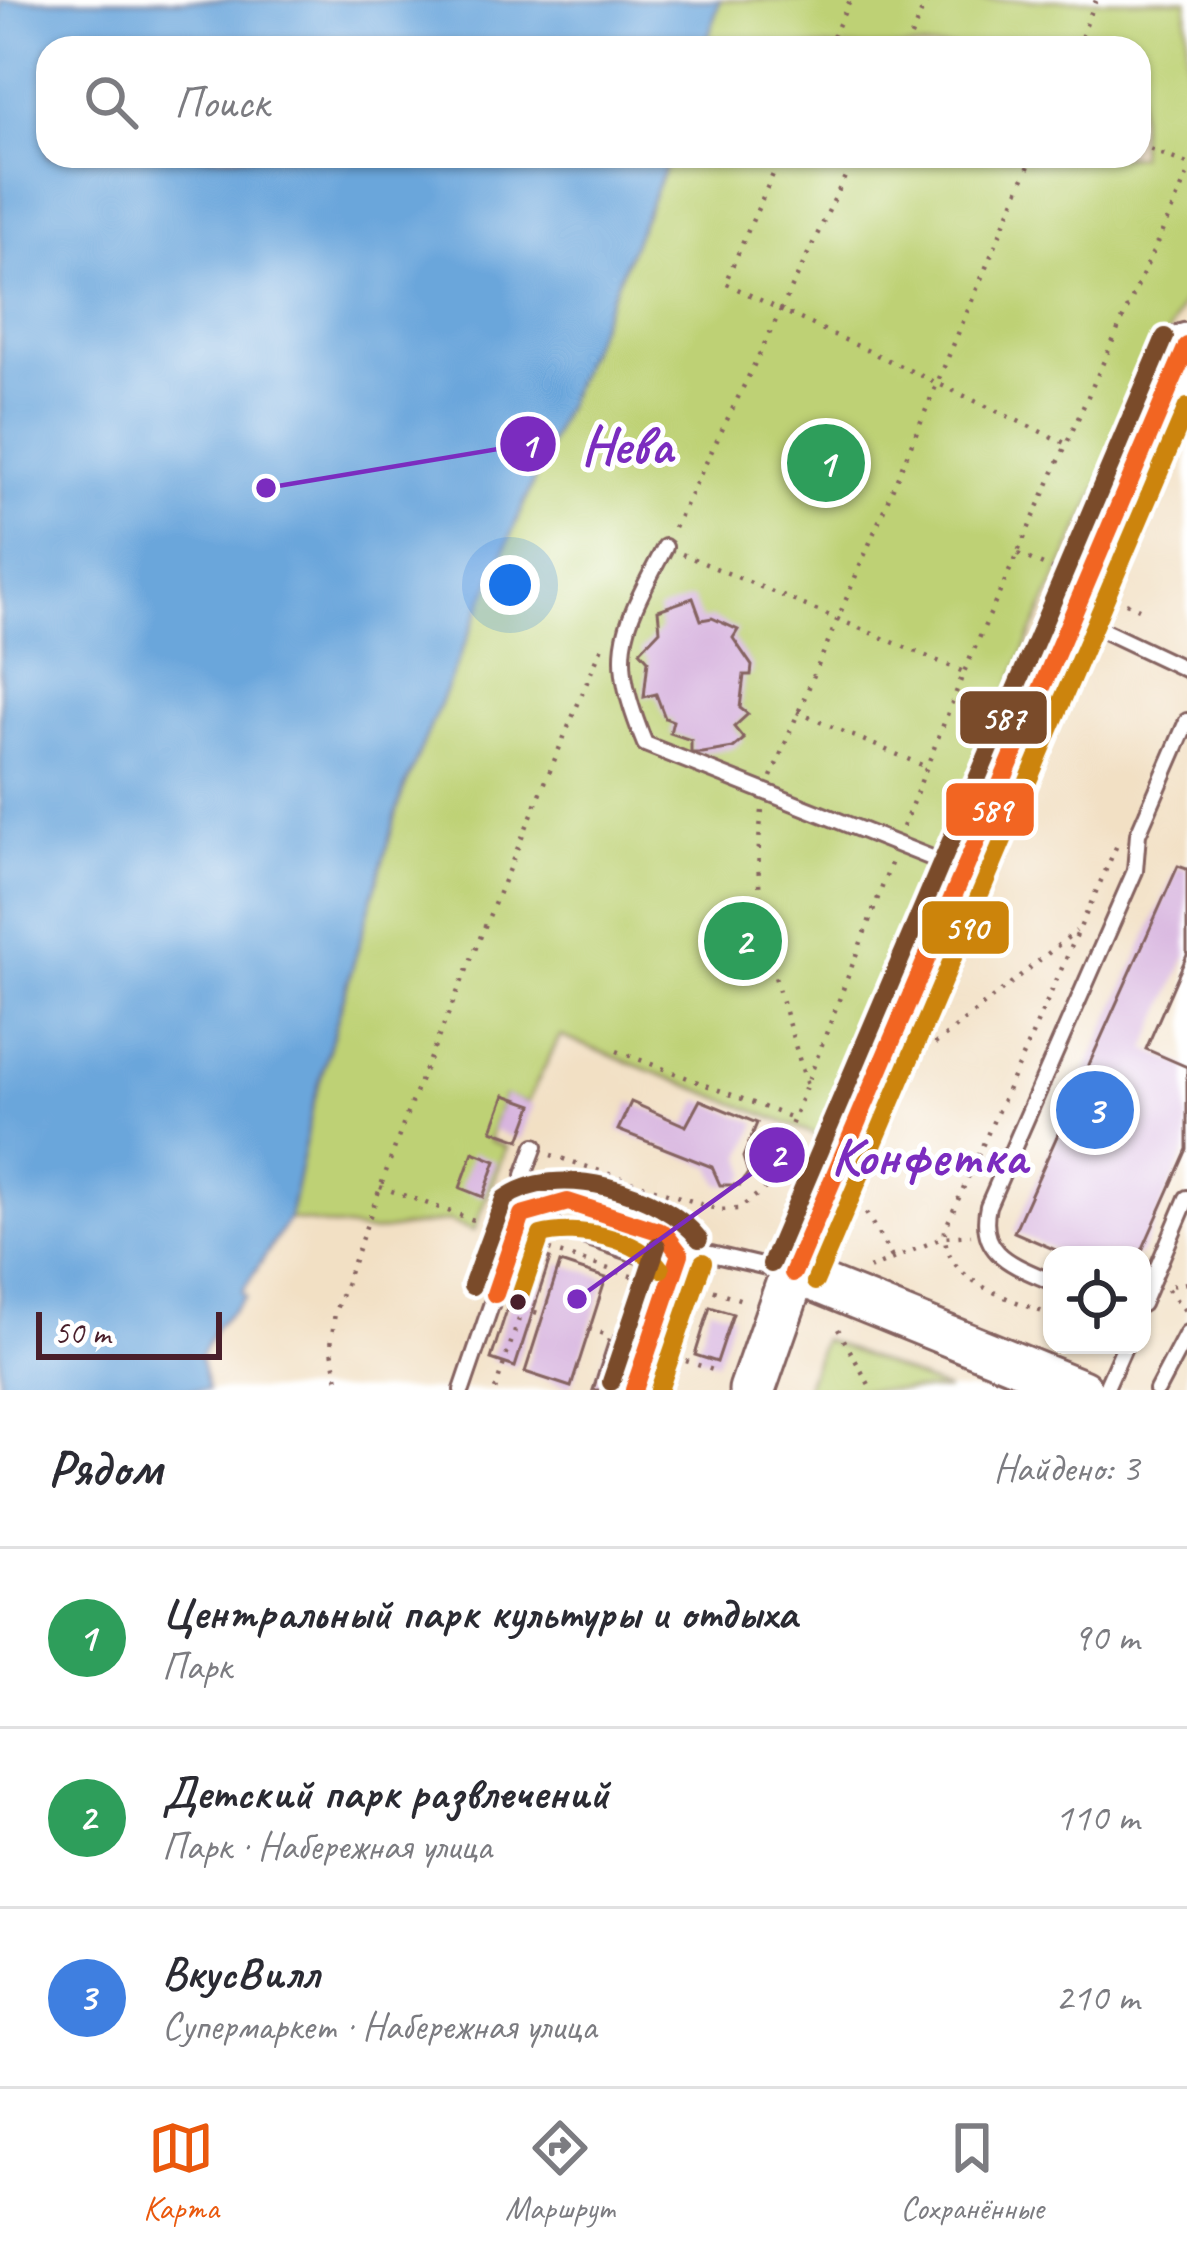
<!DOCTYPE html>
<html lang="ru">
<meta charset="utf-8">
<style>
body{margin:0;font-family:Caveat,sans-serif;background:#f2f2f3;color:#2b2b33}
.controls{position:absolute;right:36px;bottom:36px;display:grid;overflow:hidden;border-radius:24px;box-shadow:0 3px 9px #0004}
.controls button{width:108px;height:108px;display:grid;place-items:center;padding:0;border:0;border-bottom:3px solid #e1e1e2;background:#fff;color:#2b2b33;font:60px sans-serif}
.scale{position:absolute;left:36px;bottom:30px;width:186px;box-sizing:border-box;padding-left:12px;border:6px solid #4a1f2b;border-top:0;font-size:33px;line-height:42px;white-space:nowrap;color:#4a1f2b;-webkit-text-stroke:9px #fff;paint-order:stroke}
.you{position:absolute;left:510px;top:585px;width:42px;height:42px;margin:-30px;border:9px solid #fff;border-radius:50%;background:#1a73e8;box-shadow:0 0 0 18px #1a73e833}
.badge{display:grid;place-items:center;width:78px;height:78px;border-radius:50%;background:#ea580c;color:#fff;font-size:39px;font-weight:700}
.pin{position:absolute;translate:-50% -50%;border:6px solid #fff;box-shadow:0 3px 12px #0006}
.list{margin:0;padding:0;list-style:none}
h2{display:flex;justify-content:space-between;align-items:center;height:156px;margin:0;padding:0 48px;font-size:51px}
h2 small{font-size:39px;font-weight:400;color:#7c7c81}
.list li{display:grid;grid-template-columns:78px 1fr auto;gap:36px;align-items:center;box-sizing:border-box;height:180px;padding:0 48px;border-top:3px solid #e1e1e2}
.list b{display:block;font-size:45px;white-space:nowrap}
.list p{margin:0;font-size:39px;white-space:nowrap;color:#7c7c81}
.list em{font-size:39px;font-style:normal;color:#7c7c81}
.icon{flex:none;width:66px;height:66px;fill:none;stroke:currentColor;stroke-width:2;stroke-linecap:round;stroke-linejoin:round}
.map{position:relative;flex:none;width:1187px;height:1390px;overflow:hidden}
.search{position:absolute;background:#fff;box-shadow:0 3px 9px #0004;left:36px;right:36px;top:36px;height:132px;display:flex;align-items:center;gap:30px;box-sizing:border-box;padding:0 42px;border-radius:36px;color:#7c7c81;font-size:45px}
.sheet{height:696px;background:#fff}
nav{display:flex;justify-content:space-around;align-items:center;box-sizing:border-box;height:168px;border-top:3px solid #e1e1e2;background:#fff;font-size:33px;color:#7c7c81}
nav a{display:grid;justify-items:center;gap:6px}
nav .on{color:#ea580c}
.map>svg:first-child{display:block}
.green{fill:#bed174;stroke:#847850;stroke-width:3}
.water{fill:#6aa6db;stroke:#5a6283;stroke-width:3}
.building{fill:#d8b5df}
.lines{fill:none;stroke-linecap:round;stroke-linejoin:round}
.lane-casing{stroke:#856361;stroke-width:20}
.secondary-casing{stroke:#856361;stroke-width:45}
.primary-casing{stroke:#856361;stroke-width:51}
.path{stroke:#856361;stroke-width:4.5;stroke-dasharray:3 9;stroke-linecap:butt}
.lane{stroke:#fff;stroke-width:14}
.secondary{stroke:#fff;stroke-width:39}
.primary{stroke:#fff;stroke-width:45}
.bus-1-casing{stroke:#fff;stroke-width:27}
.bus-2-casing{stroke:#fff;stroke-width:27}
.bus-3-casing{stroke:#fff;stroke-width:27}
.bus-1{stroke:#f26522;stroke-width:18}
.bus-2{stroke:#cc840b;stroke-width:18}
.bus-3{stroke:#7a4b2a;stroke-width:18}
.bus-dot{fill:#4a1f2b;stroke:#fff;stroke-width:4.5}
.leader{fill:none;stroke:#7b2cbf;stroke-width:4.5}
.callout-dot{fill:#7b2cbf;stroke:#fff;stroke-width:4.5}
.mark-label{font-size:36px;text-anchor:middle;font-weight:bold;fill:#fff}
.callout-label{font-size:54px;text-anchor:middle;font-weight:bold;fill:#7b2cbf;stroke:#fff;stroke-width:10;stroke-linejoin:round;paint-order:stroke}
.line-badge{stroke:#fff;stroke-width:4.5}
.badge-label{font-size:33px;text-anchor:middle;font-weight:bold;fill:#fff}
</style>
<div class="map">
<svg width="1187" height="1390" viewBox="0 0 1187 1390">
<rect width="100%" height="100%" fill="#fff"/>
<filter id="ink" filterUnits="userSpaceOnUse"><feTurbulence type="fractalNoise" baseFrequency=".00833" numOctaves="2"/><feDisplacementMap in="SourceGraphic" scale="24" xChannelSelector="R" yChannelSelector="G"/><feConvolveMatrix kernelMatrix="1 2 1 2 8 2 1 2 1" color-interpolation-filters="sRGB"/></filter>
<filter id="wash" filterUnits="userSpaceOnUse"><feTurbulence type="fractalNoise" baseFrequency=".004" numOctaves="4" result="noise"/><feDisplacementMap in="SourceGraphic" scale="48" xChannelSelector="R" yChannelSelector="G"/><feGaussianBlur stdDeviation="2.7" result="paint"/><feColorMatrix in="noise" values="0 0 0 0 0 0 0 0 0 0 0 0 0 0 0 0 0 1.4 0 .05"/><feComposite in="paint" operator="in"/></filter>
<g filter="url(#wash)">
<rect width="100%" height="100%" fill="#f2e0c4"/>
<path class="green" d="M720,0H1187V293L1032,633L822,1137L560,1036L527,1103L504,1096L489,1140L506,1147L474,1231L448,1221L371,1232L289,1219L314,1101L402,794L670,156H1139V48H705Z
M823,1339L947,1390H805Z"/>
<path class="water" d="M0,0H720L705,48H48V156H670L402,794L314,1101L289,1219L242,1292L246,1297L215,1328L200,1358L208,1390H0Z"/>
<g id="blocks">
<path class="building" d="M693,598L701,620L712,618L738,630L733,638L752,666L751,675H744L740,708L748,714L734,727L744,739L733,748L703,753H691V740L670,733L673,721L665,718L656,694L644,697L648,660L640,651L660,630L658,610Z
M1178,866L1187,869V955L1146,1049L1187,1067V1149L1140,1255H1067L1014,1232Z
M505,1095L533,1105L520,1140L492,1130Z
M700,1100L757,1123L743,1157L748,1173L740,1185H720L712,1167L618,1130L631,1102L686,1126Z
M473,1152L496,1161L483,1197L460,1188Z
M526,1251L550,1259L515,1367L491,1359Z
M560,1263L606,1278L571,1387L525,1372Z
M710,1307L733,1314L717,1362L695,1355Z
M609,1340L631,1347L617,1390H593Z"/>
</g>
</g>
<g filter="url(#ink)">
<use href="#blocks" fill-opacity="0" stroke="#856361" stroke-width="3"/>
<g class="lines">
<defs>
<path id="lane" d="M665,547C621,631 607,651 645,744L957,868
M1077,618L1187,670
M535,1146L524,1175L522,1215L656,1261L680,1254H711L788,1272
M1052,1282C1014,1265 977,1255 988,1206L1135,871L1138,834L1187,721
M1142,1304L1187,1198
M462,1390L522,1215L568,1202L664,1233L680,1254
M634,1390L680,1254
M1105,1390L1125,1345
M1157,1390L1187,1333"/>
<path id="secondary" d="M793,1273L1082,1390"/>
<path id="primary" d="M752,1390L793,1273L1187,346"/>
</defs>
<use href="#lane" class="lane-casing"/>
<use href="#secondary" class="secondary-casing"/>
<use href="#primary" class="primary-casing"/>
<path class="path" d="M828,48L850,0
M906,48L927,0
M942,48L945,41
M1077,48L1096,0
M1139,145L1187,164
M855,156L781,310L1067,444
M674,528L781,310L725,283L781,156
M682,554L964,672
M1018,554L1057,571
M1115,598L1139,609
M797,712L924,766
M771,777L1033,156
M762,811C748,917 779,986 807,1086
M903,827L964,672L1187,176
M935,1044L1076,931
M617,1051L795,1119
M551,1155L719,1210L739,1209L768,1186L892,861
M380,1187L499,1229
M866,1213L893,1259
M869,1269L944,1237L971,1235
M691,1283L745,1301
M1187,1283L1166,1287L1187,1313
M523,1308L544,1315
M1052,1316C1012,1298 941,1283 945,1229L1117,845
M589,1329L629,1342
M838,1329L872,1390
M616,1342L635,1280
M686,1361L719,1372
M340,1390L331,1345L335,1312L411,1103L603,644
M495,1390L543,1248L653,1283"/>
<use href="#lane" class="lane"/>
<use href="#secondary" class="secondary"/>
<use href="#primary" class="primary"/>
<defs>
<path id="bus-1" d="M793,1273L1187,346
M495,1294L522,1215L568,1202L664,1233L680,1254
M634,1390L680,1254"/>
<path id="bus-2" d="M815,1282L1187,407
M518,1302L541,1235C576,1225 638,1238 661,1269
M659,1390L703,1262"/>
<path id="bus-3" d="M771,1264L1165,337
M472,1286L504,1199C555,1160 663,1192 699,1239
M611,1382L657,1246"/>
</defs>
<use href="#bus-1" class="bus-1-casing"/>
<use href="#bus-2" class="bus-2-casing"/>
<use href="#bus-3" class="bus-3-casing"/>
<use href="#bus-1" class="bus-1"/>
<use href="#bus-2" class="bus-2"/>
<use href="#bus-3" class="bus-3"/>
</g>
</g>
<circle class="bus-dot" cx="518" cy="1302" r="10"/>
<path class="leader" d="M266 488L528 444M577 1299L777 1155"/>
<g class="callout-dot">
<circle cx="266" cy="488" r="12"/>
<circle cx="577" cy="1299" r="12"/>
<circle cx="528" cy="444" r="30"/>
<circle cx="777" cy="1155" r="30"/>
</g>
<g class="mark-label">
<text x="528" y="457">1</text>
<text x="777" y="1167">2</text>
</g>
<g class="callout-label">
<text x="627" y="463">Нева</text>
<text x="929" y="1174">Конфетка</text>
</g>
<g class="line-badge">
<rect x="958" y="689" width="91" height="57" rx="12" fill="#7a4b2a"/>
<rect x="944" y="781" width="92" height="57" rx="12" fill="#f26522"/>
<rect x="920" y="899" width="91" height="57" rx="12" fill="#cc840b"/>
</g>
<g class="badge-label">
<text x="1003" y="729">587</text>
<text x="990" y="821">589</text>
<text x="966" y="939">590</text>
</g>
</svg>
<div class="controls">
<button><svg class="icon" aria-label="locate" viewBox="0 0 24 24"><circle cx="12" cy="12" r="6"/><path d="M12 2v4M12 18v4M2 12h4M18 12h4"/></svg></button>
</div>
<div class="scale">50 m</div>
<div class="you"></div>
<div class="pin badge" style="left:826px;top:463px;background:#2e9e5b">1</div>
<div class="pin badge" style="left:743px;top:941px;background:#2e9e5b">2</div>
<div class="pin badge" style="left:1095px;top:1110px;background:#3f7fe0">3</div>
<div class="search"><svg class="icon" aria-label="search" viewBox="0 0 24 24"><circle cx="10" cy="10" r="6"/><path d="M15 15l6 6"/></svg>Поиск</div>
</div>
<section class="sheet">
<h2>Рядом<small>Найдено: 3</small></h2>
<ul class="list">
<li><span class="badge" style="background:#2e9e5b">1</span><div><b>Центральный парк культуры и отдыха</b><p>Парк</p></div><em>90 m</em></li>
<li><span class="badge" style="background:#2e9e5b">2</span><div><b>Детский парк развлечений</b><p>Парк · Набережная улица</p></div><em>110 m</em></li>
<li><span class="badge" style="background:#3f7fe0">3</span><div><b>ВкусВилл</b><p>Супермаркет · Набережная улица</p></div><em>210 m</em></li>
</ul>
</section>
<nav>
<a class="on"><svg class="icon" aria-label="map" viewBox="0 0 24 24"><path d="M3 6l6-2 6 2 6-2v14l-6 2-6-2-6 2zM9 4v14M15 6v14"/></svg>Карта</a>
<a><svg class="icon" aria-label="directions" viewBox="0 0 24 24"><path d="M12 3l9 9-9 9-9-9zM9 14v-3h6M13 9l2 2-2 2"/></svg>Маршрут</a>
<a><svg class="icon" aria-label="saved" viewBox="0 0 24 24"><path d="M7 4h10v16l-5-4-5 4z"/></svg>Сохранённые</a>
</nav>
